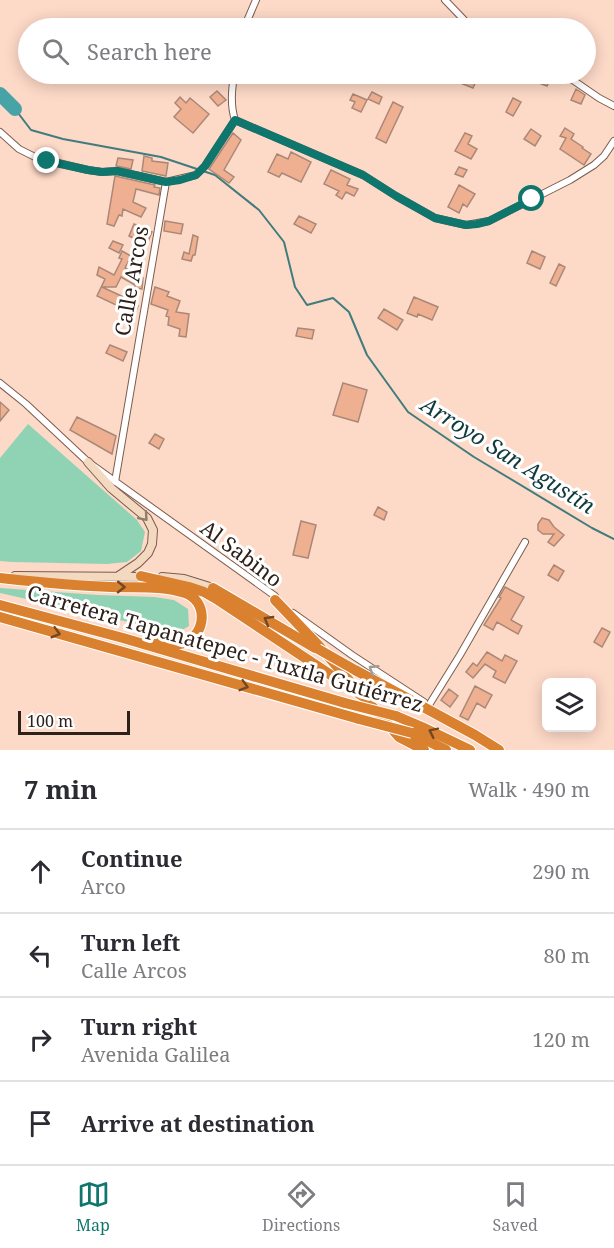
<!DOCTYPE html>
<meta charset="utf-8">
<style>
body{margin:0;font-family:"Noto Serif",serif;background:#f2f2f3;color:#2b2b33}
.controls{position:absolute;right:18px;bottom:18px;display:grid;overflow:hidden;border-radius:9px;box-shadow:0 3px 15px #0003}
.controls button{width:54px;height:54px;display:grid;place-items:center;padding:0;border:0;border-bottom:2px solid #e1e1e2;background:#fff;color:#2b2b33;font:30px sans-serif}
.scale{position:absolute;left:18px;bottom:15px;width:112px;box-sizing:border-box;padding-left:6px;border:3px solid #2e211a;border-top:0;font-size:16px;line-height:21px;white-space:nowrap;color:#2e211a;-webkit-text-stroke:4px #fff;paint-order:stroke}
.stop{position:absolute;width:18px;height:18px;margin:-14px;border:4px solid #0f766e;border-radius:50%;background:#fff}
.stop.end{background:#0f766e;border-color:#fff;box-shadow:0 2px 6px #0008}
.list{margin:0;padding:0;list-style:none}
h2{display:flex;justify-content:space-between;align-items:center;height:78px;margin:0;padding:0 24px;font-size:26px}
h2 small{font-size:20px;font-weight:400;color:#7c7c81}
.list li{display:grid;grid-template-columns:39px 1fr auto;gap:18px;align-items:center;box-sizing:border-box;height:84px;padding:0 24px;border-top:2px solid #e1e1e2}
.list b{display:block;font-size:22px;white-space:nowrap}
.list p{margin:0;font-size:20px;white-space:nowrap;color:#7c7c81}
.list em{font-size:20px;font-style:normal;color:#7c7c81}
.icon{flex:none;width:33px;height:33px;fill:none;stroke:currentColor;stroke-width:2;stroke-linecap:round;stroke-linejoin:round}
.map{position:relative;flex:none;width:614px;height:750px;overflow:hidden}
.search{position:absolute;background:#fff;box-shadow:0 3px 15px #0003;left:18px;right:18px;top:18px;height:66px;display:flex;align-items:center;gap:15px;box-sizing:border-box;padding:0 21px;border-radius:33px;color:#7c7c81;font-size:22px}
.sheet{height:414px;background:#fff}
nav{display:flex;justify-content:space-around;align-items:center;box-sizing:border-box;height:84px;border-top:2px solid #e1e1e2;background:#fff;font-size:16px;color:#7c7c81}
nav a{display:grid;justify-items:center;gap:3px}
nav .on{color:#0f766e}
.map>svg:first-child{display:block}
.green{fill:#90d3b4}
.lines{fill:none;stroke-linecap:round;stroke-linejoin:round}
.stream{stroke:#407c7d;stroke-width:2}
.river{stroke:#48a3a7;stroke-width:14}
.building{fill:#efb091;stroke:#aa8878;stroke-width:1.5}
.street-casing{stroke:#7c5c4d;stroke-width:8}
.secondary-casing{stroke:#7c5c4d;stroke-width:10}
.highway-casing{stroke:#fff;stroke-width:12}
.street{stroke:#fff;stroke-width:6}
.secondary{stroke:#f4d9c1;stroke-width:8}
.highway{stroke:#da8130;stroke-width:10}
.highway-bridge-casing{stroke:#fff;stroke-width:12;stroke-linecap:butt}
.highway-bridge{stroke:#da8130;stroke-width:10}
.oneway{stroke:#917d6e}
.oneway2{stroke:#734723}
.oneway3{stroke:#a19b98}
.route{stroke:#0f766e;stroke-width:8}
.labels{text-anchor:middle;stroke-width:6;stroke-linejoin:round;paint-order:stroke}
.street-label{font-size:21px;fill:#2e211a;stroke:#fff}
.water-label{font-size:22px;font-style:italic;fill:#103b3d;stroke:#fff}
</style>
<div class="map">
<svg width="614" height="750" viewBox="0 0 614 750">
<rect width="100%" height="100%" fill="#fdd9c7"/>
<path class="green" d="M28,424L137,520L145,532L141,551L127,562L107,564L12,562L0,561V458Z
M0,588L98,595L154,597L174,600L188,609L189,626L177,633L0,593Z"/>
<g class="lines">
<path class="stream" d="M0,94L15,109L31,130L63,139L161,157L215,175L259,210L284,242L295,287L307,305L333,298L349,312L367,355L408,412L474,457L592,528L614,539"/>
<path class="river" d="M0,94L15,109"/>
</g>
<path class="building" d="M461,74H479L473,88L458,82Z
M543,74H552L547,86L539,83Z
M576,89L585,95L581,104L571,100Z
M217,91L226,100L218,106L210,97Z
M372,92L382,97L379,104L368,99Z
M353,94L367,100L361,112L352,108L355,102L350,100Z
M180,97L186,103L190,98L209,114L193,133L174,117L181,109L175,103Z
M513,98L521,102L513,116L506,112Z
M393,102L403,107L386,143L376,138Z
M565,128L574,134L571,139L583,147L582,148L591,154L584,165L560,149L566,138L560,136Z
M531,129L541,136L535,146L524,139Z
M233,133L241,140L224,170L234,177L229,183L209,169Z
M465,133L472,136L468,144L477,149L471,159L455,151Z
M291,152L311,162L301,182L282,173L279,177L268,172L277,154L288,159Z
M144,156L152,158V161L168,163L166,176L142,171Z
M118,158L133,160L131,169L116,166Z
M459,167L467,170L463,177L455,174Z
M331,170L350,179L347,185L358,189L354,196L346,192L342,199L336,195L339,191L324,184Z
M115,176L155,185L154,187L160,188L159,195L136,189L133,202L146,208L141,217L123,209L122,216L119,215L114,226L107,224Z
M459,185L475,194L467,207L463,204L459,213L448,207Z
M299,216L316,224L311,233L294,224Z
M165,221L183,224L181,234L164,231Z
M134,224L152,232L147,244L129,236Z
M193,235L198,237L195,255H193L191,261L182,259L184,252L189,254Z
M113,241L123,245L119,253L109,248Z
M122,251L131,256L125,268L132,272L129,277L143,278L142,289L135,288V285L121,277L116,287H102L130,300L129,303L138,306L135,314L97,296L105,279L97,275L99,267L114,275L122,259L119,258Z
M532,251L545,257L540,269L527,263Z
M559,264L565,267L556,286L550,283Z
M155,287L169,292L167,296L180,301L176,312L189,314L186,337L179,336L180,329L168,325L169,317L166,316L168,310L151,304Z
M414,297L438,307L432,320L418,314L417,317L407,313Z
M384,309L403,320L397,330L378,318Z
M298,328L314,330L312,339L296,336Z
M110,345L127,352L123,361L106,353Z
M343,383L367,390L358,422L333,415Z
M0,402L9,410L0,421Z
M77,417L116,436L112,454L70,430Z
M155,434L164,439L159,449L149,443Z
M378,507L387,512L384,520L374,515Z
M542,518L549,520L554,527L564,535L554,546L548,542L554,534H543L538,530V524Z
M301,521L316,525L308,558L293,555Z
M554,565L564,571L558,581L548,575Z
M505,587L524,597L511,620L522,626L518,634L497,622L493,630L484,625L501,598L499,597Z
M602,628L610,632L602,647L594,642Z
M487,652L502,661L505,655L517,661L505,683L493,677L496,671L485,664L473,678L466,672L473,663L477,666Z
M475,686L492,695L485,708L477,703L468,720L460,716Z
M449,689L458,696L450,707L441,700Z"/>
<g class="lines">
<defs>
<path id="street" d="M445,0L469,25L475,28
M244,28L256,0
M234,74C232,89 230,105 235,120
M564,74L599,98L614,106
M235,120L363,175L396,196L435,218L466,225L489,221L570,180L594,165L604,156L614,141
M0,132L19,149L37,158L88,170L102,172L117,171L166,182L196,175L205,166L235,120
M0,383L26,404L88,462L275,596V600
M115,482L166,182
M293,613L352,655L424,702
M429,705L460,655L525,542"/>
<path id="secondary" d="M88,462L111,488L147,518L153,530L152,544L148,553L138,563L120,575
M15,576L147,577
M162,577L184,579L213,588"/>
<path id="highway" d="M141,576L189,587L204,592L218,600L364,697L399,737L424,750
M0,578C37,582 74,586 111,587C135,588 162,585 185,593C208,601 207,634 184,643C176,646 166,644 157,643
M213,588L315,648
M275,600L320,647L354,686
M0,605L123,638L345,703
M0,617L359,719
M355,670L475,735L499,750
M396,716L422,727L470,750
M412,733L446,750"/>
</defs>
<use href="#street" class="street-casing"/>
<use href="#secondary" class="secondary-casing"/>
<use href="#highway" class="highway-casing"/>
<use href="#street" class="street"/>
<use href="#secondary" class="secondary"/>
<use href="#highway" class="highway"/>
<defs>
<path id="highway-bridge" d="M318,649L355,670
M345,703L396,716
M359,719L412,733"/>
</defs>
<use href="#highway-bridge" class="highway-bridge-casing"/>
<use href="#highway-bridge" class="highway-bridge"/>
</g>
<defs><path id="oneway-chevron" d="M-2-3.5L2.5 0L-2 3.5" fill="none" stroke-width="1.6" stroke-linecap="round" stroke-linejoin="round" transform="scale(1.5)"/></defs>
<use class="oneway" href="#oneway-chevron" transform="translate(144 517) rotate(49)"/>
<g class="oneway2">
<use href="#oneway-chevron" transform="translate(121 587) rotate(1)"/>
<use href="#oneway-chevron" transform="translate(268 620) rotate(-150)"/>
<use href="#oneway-chevron" transform="translate(56 633) rotate(16)"/>
<use href="#oneway-chevron" transform="translate(244 686) rotate(16)"/>
<use href="#oneway-chevron" transform="translate(433 732) rotate(-154)"/>
</g>
<use class="oneway3" href="#oneway-chevron" transform="translate(373 669) rotate(-147)"/>
<g class="lines">
<path class="route" d="M47,161L88,170L102,172L117,171L166,182L180,180L196,175L205,166L235,120L363,175L396,196L435,218L466,225L477,224L489,221L532,199"/>
</g>
<g class="labels">
<g class="street-label">
<text transform="translate(132 281) rotate(-80)" y="7">Calle Arcos</text>
<text transform="translate(241 554) rotate(37)" y="7">Al Sabino</text>
<text transform="translate(225 649) rotate(16)" y="7">Carretera Tapanatepec - Tuxtla Gutiérrez</text>
</g>
<g class="water-label">
<text transform="translate(508 455) rotate(32)" y="8">Arroyo San Agustín</text>
</g>
</g>
</svg>
<div class="controls">
<button><svg class="icon" aria-label="layers" viewBox="0 0 24 24"><path d="M12 4l9 5-9 5-9-5zM3 14l9 5 9-5"/></svg></button>
</div>
<div class="scale">100 m</div>
<div class="stop" style="left:532px;top:199px"></div>
<div class="stop end" style="left:47px;top:161px"></div>
<div class="search"><svg class="icon" aria-label="search" viewBox="0 0 24 24"><circle cx="10" cy="10" r="6"/><path d="M15 15l6 6"/></svg>Search here</div>
</div>
<section class="sheet">
<h2>7 min<small>Walk · 490 m</small></h2>
<ul class="list">
<li><svg class="icon" aria-label="ahead" viewBox="0 0 24 24"><path d="M12 20V5M6 11l6-6 6 6"/></svg><div><b>Continue</b><p>Arco</p></div><em>290 m</em></li>
<li><svg class="icon" aria-label="left" viewBox="0 0 24 24"><path d="M17 20v-9H6M10 6l-5 5 5 5"/></svg><div><b>Turn left</b><p>Calle Arcos</p></div><em>80 m</em></li>
<li><svg class="icon" aria-label="right" viewBox="0 0 24 24"><path d="M7 20v-9h11M14 6l5 5-5 5"/></svg><div><b>Turn right</b><p>Avenida Galilea</p></div><em>120 m</em></li>
<li><svg class="icon" aria-label="arrive" viewBox="0 0 24 24"><path d="M6 21V4h12l-3 4 3 4H6"/></svg><div><b>Arrive at destination</b></div></li>
</ul>
</section>
<nav>
<a class="on"><svg class="icon" aria-label="map" viewBox="0 0 24 24"><path d="M3 6l6-2 6 2 6-2v14l-6 2-6-2-6 2zM9 4v14M15 6v14"/></svg>Map</a>
<a><svg class="icon" aria-label="directions" viewBox="0 0 24 24"><path d="M12 3l9 9-9 9-9-9zM9 14v-3h6M13 9l2 2-2 2"/></svg>Directions</a>
<a><svg class="icon" aria-label="saved" viewBox="0 0 24 24"><path d="M7 4h10v16l-5-4-5 4z"/></svg>Saved</a>
</nav>
